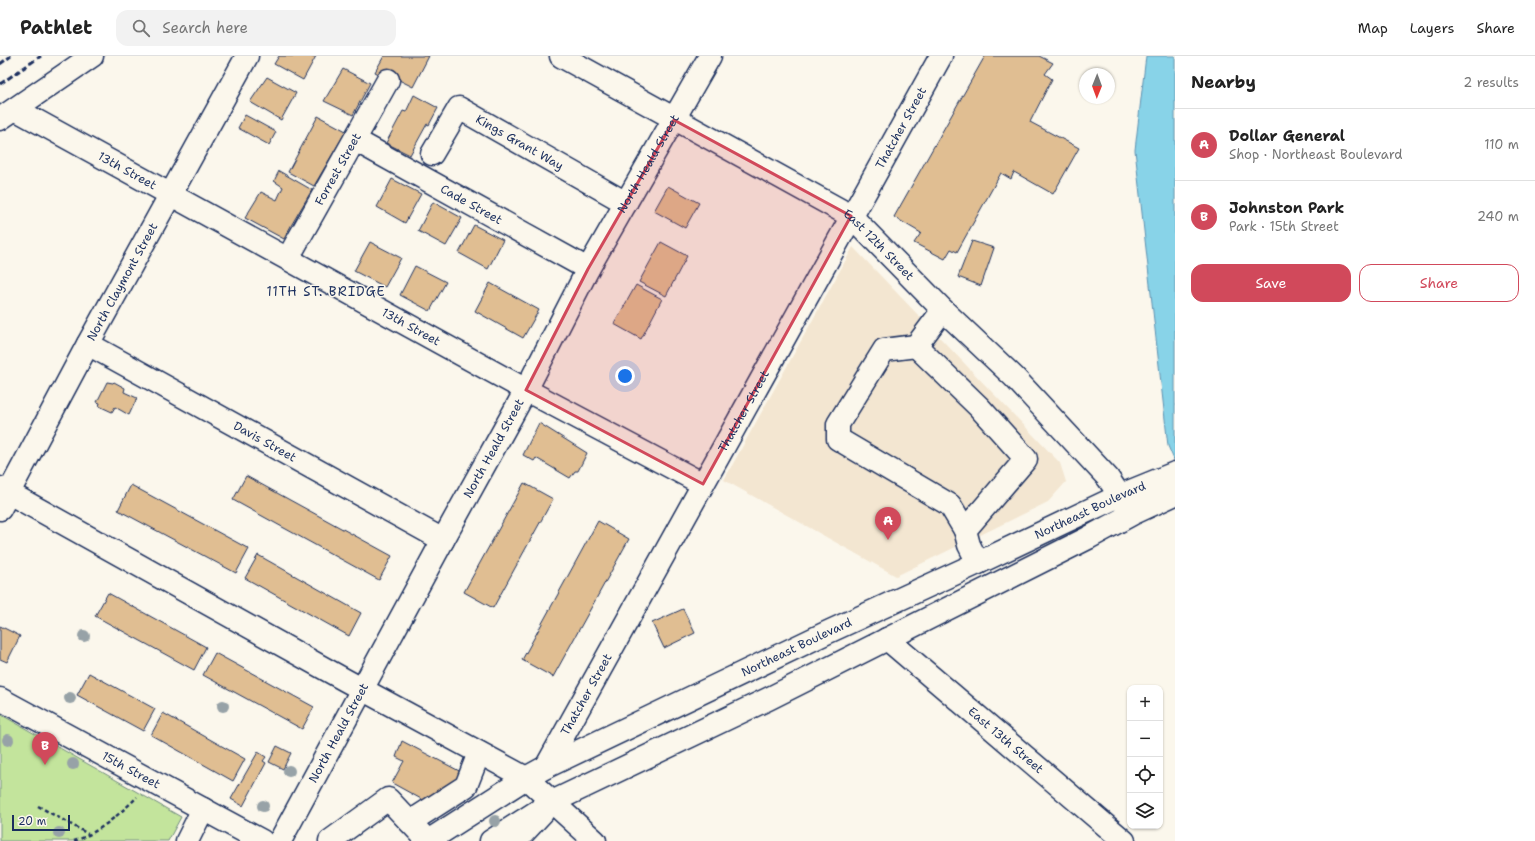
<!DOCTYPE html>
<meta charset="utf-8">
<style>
body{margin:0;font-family:"Shantell Sans",sans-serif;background:#f2f2f2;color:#222}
.controls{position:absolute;right:12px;bottom:12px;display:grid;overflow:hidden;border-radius:8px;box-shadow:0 1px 3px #0004}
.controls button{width:36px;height:36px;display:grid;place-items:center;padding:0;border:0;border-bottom:1px solid #e0e0e0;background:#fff;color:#222;font:20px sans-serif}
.compass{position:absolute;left:1079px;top:12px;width:36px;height:36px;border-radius:50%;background:#fff;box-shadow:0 1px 3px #0004;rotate:181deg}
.scale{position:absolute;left:12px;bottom:10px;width:58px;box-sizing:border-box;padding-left:4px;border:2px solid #1b2f5e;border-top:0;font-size:11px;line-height:14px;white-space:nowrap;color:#1b2f5e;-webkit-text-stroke:3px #fbf7ec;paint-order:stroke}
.you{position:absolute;left:625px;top:320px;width:14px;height:14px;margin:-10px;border:3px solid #fff;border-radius:50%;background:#1a73e8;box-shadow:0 0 0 6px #1a73e833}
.badge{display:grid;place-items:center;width:26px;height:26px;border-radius:50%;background:#d1495b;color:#fff;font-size:13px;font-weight:700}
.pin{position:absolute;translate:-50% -33px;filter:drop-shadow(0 1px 2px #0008)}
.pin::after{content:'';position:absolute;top:21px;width:14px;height:12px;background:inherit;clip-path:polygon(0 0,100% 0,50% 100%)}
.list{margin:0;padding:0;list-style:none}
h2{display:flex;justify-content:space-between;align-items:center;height:52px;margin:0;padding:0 16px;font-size:17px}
h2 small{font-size:13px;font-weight:400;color:#767676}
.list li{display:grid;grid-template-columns:26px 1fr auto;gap:12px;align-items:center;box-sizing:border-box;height:72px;padding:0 16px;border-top:1px solid #e0e0e0}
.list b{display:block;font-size:15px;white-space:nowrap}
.list p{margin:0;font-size:13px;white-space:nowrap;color:#767676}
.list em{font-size:13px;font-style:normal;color:#767676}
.actions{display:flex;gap:8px;padding:12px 16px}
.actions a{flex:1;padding:9px 0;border:1px solid #d1495b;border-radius:12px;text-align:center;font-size:14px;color:#d1495b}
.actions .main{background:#d1495b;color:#fff}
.icon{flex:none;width:22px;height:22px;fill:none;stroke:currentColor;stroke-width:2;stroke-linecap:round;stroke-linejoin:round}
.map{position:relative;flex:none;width:1175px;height:785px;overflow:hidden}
header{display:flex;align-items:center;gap:24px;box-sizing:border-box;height:56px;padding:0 20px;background:#fff;border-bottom:1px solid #e0e0e0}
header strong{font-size:19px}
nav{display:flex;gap:22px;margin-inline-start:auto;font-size:14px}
.search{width:280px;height:36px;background:#f2f2f2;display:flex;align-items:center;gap:10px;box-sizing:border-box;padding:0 14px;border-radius:12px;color:#767676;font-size:15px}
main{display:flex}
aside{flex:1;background:#fff}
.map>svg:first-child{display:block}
.built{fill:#f3e6d1}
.green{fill:#c3e49c;stroke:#6f8a7d}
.water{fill:#88d3e8;stroke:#5c91b1}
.building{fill:#e0be92;stroke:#1b2f5e}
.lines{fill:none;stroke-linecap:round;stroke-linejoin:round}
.minor-casing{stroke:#1b2f5e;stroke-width:25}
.major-casing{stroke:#1b2f5e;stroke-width:25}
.path{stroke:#1b2f5e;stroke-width:2.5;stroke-dasharray:4 3;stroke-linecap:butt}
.minor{stroke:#fbf7ec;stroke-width:22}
.major{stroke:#fbf7ec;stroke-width:22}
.rail{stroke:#1b2f5e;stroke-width:3;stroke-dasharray:6 3;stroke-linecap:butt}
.tree{fill:#97a2a7}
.marked{fill:#d1495b;fill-opacity:0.2;stroke:#d1495b;stroke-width:3;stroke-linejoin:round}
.labels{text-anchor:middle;stroke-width:3;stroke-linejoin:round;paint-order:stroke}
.street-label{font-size:12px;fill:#1b2f5e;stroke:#fbf7ec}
.neighbourhood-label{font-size:13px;letter-spacing:1px;fill:#1b2f5e;stroke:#fbf7ec}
</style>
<header>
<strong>Pathlet</strong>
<div class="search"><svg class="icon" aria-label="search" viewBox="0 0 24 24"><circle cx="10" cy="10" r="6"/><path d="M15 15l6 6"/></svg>Search here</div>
<nav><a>Map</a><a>Layers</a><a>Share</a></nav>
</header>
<main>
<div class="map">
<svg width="1175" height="785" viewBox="0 0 1175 785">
<rect width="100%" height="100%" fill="#fbf7ec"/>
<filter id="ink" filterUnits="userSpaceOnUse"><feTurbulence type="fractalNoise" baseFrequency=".025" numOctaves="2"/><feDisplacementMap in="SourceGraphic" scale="8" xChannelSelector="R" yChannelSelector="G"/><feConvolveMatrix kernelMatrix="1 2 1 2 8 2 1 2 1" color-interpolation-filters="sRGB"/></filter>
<g filter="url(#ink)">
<path class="built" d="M853,191L1060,407L1066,426L1048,446L896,520L724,424Z"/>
<path class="green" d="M0,658L181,761L168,785H0Z"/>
<path class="water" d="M1146,0H1175V406L1168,390L1135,94Z"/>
<path class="building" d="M279,0H316L303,24L274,8Z
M384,0H429L413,31L399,24L396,27L375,16Z
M985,0H1039L1053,7L1045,18L1052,23L1030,66L1079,92L1053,138L1014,116L1011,123L1001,117L957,196L951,193L945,203L914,187L921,177L894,161Z
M343,13L370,27L353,59L324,45Z
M267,21L296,37L281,64L250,46Z
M414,39L438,52L429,69L427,68L410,99L386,87L403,55L406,56Z
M245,59L276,76L269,89L238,72Z
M318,60L346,75L314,130L288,116Z
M279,115L312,134L292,168L284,183L245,162L261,136L277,144L283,131L274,125Z
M392,123L421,138L405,167L377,151Z
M668,130L699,147L685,172L654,155Z
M433,146L462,162L446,190L418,175Z
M474,169L503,184L488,213L459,197Z
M972,185L994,192L981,230L958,221Z
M370,186L401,202L385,231L354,215Z
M661,186L687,200L666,240L639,226Z
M415,210L446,226L430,255L400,239Z
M490,227L539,254L523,282L475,255Z
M636,229L662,243L641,283L614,268Z
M107,326L113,327L114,326L125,332L124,336L137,342L129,359L115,351L112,356L99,350L100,347L97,346Z
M539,367L587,397L578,415H575L570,422L536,402L534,405L523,399Z
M246,420L392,500L379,524L233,444Z
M524,427L553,443L493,552L464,536Z
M131,429L249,493L236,517L118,454Z
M598,465L629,483L553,621L522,604Z
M258,499L361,557L349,580L245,522Z
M108,537L206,591L194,614L95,560Z
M683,553L695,577L664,592L652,567Z
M0,570L20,580L7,606L0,603Z
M215,597L314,651L302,673L203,619Z
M89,617L155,653L143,675L77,639Z
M163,657L245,703L233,725L151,679Z
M402,685L465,718L423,744L392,727L404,705L396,701Z
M277,690L291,697L283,713L269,706Z
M258,696L266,701L263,705L266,707L243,750L231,743Z"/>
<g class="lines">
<defs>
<g id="minor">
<path id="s1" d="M15,53L526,334L703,428"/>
<path d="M0,63L92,0"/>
<path id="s2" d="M355,84L588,213"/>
<path id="s3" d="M432,98L459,52L626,147"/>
<path id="s4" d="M288,202L388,24"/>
<path d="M943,254L916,290L979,351L1026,403L965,474L969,489L978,507"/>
<path id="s5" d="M88,288L443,484"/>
<path d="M916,290L884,294L838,368V383L950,449L965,474"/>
<path d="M0,432L345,624L526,722L595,785"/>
<path id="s6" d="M0,453L88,288L247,0"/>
<path id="s7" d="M887,583L1124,785"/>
<path id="s8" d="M0,643L262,785"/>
<path id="s9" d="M546,711L941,0"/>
<path d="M410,766L466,730L479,697"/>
<path d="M187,785L203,753"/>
<path id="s10" d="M280,785L443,484L526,334L588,213L710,0"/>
<path d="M330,785L388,743L428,785"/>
<path d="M516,785L543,756"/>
</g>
<g id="major">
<path id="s11" d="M561,0L851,160L943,254L1014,321L1108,422L1128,452"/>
<path id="s12" d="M428,785L526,722L546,711L826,577L978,507L1121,439L1175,417"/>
<path d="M491,785L552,746L768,643L1088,482L1132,458L1175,438"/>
</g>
</defs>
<use href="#minor" class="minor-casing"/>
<use href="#major" class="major-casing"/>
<path class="path" d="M38,750L88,778
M74,785C97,778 121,757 137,741"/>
<use href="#minor" class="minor"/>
<use href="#major" class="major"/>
<path class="rail" d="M0,8L11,0
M0,28L41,0"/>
</g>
<g class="tree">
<circle cx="84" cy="580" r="6"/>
<circle cx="70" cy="642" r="6"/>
<circle cx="223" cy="650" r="6"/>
<circle cx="8" cy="684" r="6"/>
<circle cx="73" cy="708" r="6"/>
<circle cx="289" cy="715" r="6"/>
<circle cx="263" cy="750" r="6"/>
<circle cx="495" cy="765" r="6"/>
<circle cx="59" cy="777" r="6"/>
</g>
</g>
<path class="marked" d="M674,64L851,160L703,428L526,334L588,213Z"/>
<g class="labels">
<g class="street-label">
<text dy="4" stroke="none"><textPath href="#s9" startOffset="731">Thatcher Street</textPath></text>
<text dy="4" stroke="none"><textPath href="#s3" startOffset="123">Kings Grant Way</textPath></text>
<text dy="4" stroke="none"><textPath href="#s10" startOffset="771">North Heald Street</textPath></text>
<text dy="4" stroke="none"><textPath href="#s4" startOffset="102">Forrest Street</textPath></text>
<text dy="4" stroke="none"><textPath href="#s1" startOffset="128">13th Street</textPath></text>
<text dy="4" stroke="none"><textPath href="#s2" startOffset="133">Cade Street</textPath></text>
<text dy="4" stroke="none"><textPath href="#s11" startOffset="371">East 12th Street</textPath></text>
<text dy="4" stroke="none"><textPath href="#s6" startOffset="258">North Claymont Street</textPath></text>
<text dy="4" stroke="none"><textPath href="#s1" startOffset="452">13th Street</textPath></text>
<text dy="4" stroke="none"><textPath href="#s9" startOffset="407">Thatcher Street</textPath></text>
<text dy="4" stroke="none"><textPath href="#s5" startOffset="202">Davis Street</textPath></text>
<text dy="4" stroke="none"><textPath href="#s10" startOffset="447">North Heald Street</textPath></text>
<text dy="4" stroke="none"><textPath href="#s12" startOffset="741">Northeast Boulevard</textPath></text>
<text dy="4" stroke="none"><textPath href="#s12" startOffset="417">Northeast Boulevard</textPath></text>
<text dy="4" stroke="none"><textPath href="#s9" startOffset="83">Thatcher Street</textPath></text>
<text dy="4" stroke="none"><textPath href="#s10" startOffset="123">North Heald Street</textPath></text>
<text dy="4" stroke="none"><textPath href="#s7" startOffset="156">East 13th Street</textPath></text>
<text dy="4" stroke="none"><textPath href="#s8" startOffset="149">15th Street</textPath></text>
</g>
<g class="neighbourhood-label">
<text x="326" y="240">11TH ST. BRIDGE</text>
</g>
</g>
</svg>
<div class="controls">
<button>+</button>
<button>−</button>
<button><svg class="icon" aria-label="locate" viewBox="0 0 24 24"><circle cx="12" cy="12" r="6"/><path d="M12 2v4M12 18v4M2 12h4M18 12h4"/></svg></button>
<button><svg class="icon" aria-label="layers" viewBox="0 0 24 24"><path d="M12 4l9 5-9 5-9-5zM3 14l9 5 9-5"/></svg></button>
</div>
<svg class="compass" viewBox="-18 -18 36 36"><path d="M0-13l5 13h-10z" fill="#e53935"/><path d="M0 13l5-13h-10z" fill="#767676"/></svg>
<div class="scale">20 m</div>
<div class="you"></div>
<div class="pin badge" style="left:888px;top:484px">A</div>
<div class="pin badge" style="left:45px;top:709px">B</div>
</div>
<aside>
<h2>Nearby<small>2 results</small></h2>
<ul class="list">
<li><span class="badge">A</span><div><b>Dollar General</b><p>Shop · Northeast Boulevard</p></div><em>110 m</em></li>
<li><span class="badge">B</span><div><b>Johnston Park</b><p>Park · 15th Street</p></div><em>240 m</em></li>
</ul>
<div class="actions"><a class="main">Save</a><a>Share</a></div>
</aside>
</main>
